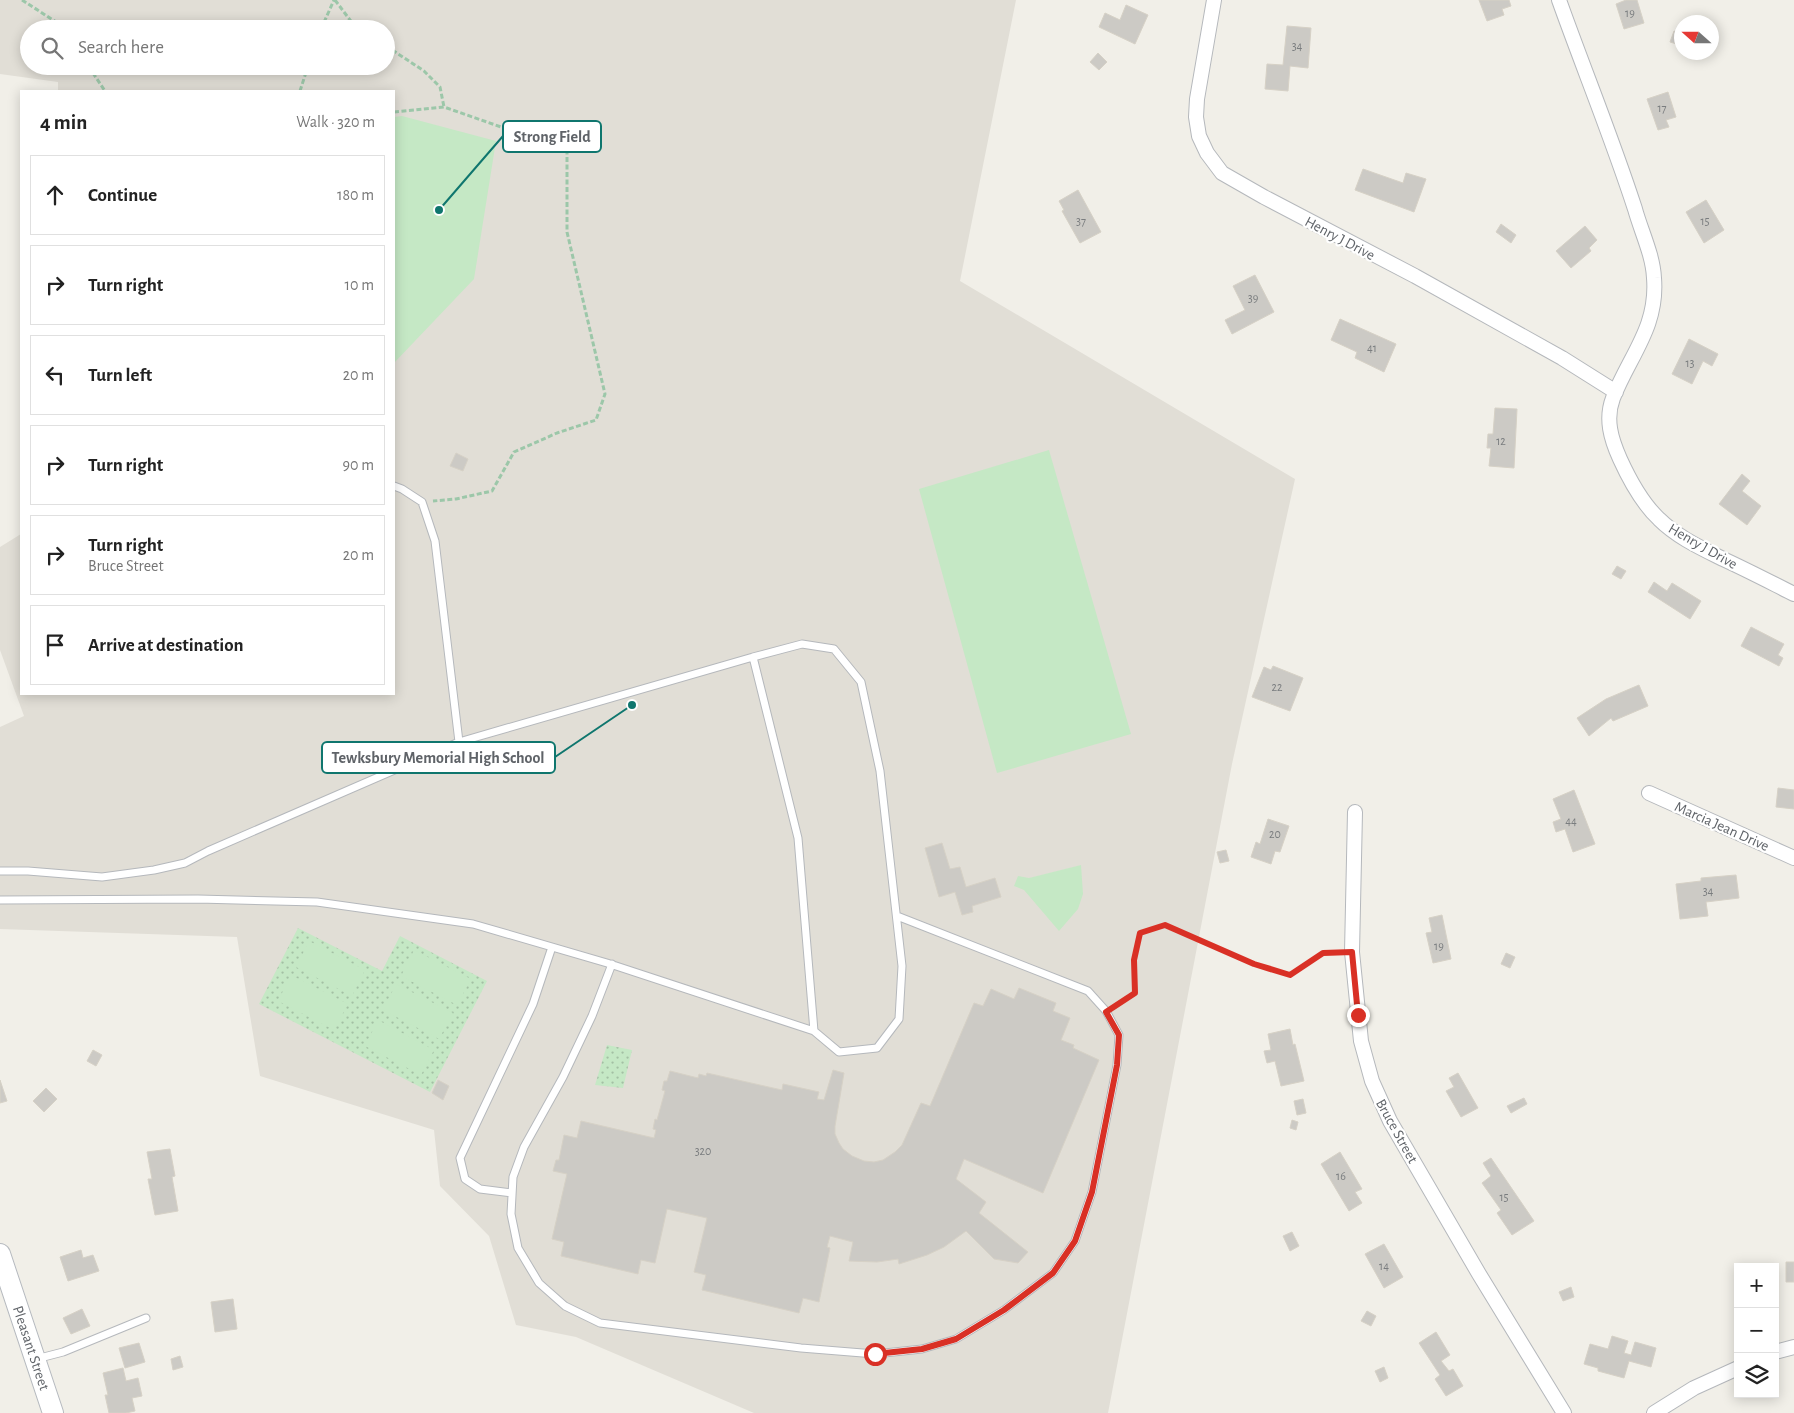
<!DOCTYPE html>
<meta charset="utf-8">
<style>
body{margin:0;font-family:"Alegreya Sans",sans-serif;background:#f2f2f2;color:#222}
.controls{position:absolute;right:15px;bottom:15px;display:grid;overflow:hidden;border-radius:0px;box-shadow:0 2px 12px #0003}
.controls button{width:45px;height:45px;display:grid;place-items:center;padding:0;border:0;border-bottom:1px solid #e0e0e0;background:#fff;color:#222;font:25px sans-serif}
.compass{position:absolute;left:1674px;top:15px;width:45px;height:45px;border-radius:50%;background:#fff;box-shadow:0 2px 12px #0003;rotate:291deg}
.stop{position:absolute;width:15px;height:15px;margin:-11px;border:4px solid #d93025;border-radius:50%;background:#fff}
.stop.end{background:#d93025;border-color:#fff;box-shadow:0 1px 5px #0008}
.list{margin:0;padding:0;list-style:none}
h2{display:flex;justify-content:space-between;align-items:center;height:65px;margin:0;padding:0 20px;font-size:21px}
h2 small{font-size:16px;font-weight:400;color:#767676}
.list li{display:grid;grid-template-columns:32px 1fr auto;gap:15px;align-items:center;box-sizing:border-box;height:80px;margin:0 10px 10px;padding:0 10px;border:1px solid #e0e0e0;border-radius:0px}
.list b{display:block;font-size:19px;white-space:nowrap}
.list p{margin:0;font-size:16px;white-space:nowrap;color:#767676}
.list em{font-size:16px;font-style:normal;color:#767676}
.icon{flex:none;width:28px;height:28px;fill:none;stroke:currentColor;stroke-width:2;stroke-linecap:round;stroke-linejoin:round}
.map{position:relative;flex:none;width:1794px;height:1413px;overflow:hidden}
.search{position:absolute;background:#fff;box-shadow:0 2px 12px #0003;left:20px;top:20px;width:375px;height:55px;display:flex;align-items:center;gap:12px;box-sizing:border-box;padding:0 18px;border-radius:28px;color:#767676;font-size:19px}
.panel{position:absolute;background:#fff;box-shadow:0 2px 12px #0003;left:20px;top:90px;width:375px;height:605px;border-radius:0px}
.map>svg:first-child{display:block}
.education{fill:#e1ded6;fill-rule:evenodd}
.park{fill:url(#park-dots)}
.pitch{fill:#c5e8c5}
.building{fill:#cccac5;stroke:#d6d1c6}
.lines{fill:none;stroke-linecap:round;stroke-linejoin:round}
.service-casing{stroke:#b5b8bc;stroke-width:9}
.minor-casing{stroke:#b5b8bc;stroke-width:16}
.secondary-casing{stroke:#b6babf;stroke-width:22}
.path{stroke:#9cc7a9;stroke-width:3;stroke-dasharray:5 2.5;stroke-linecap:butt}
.service{stroke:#fff;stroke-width:7}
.minor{stroke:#fff;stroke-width:14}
.secondary{stroke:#fff;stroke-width:20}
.route{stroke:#d93025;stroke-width:6}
.labels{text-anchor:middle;stroke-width:4.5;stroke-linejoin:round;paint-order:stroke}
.number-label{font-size:12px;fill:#7a7d7f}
.street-label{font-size:15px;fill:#5f6368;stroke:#fff}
.leader{fill:none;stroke:#0f766e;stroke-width:2}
.callout-dot{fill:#0f766e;stroke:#fff;stroke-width:2}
.callout{fill:#fff;stroke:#0f766e;stroke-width:2}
.callout-label{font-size:16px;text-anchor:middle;font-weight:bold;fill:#5f6368}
</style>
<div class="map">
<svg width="1794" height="1413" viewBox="0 0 1794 1413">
<defs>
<pattern id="park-dots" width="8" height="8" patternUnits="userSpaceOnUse" patternTransform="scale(1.25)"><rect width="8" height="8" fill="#c5e8c5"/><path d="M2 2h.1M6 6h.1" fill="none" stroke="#a3c0a4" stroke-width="1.8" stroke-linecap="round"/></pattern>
</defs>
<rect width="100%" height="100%" fill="#f1efe8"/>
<path class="education" d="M0,0H1016L960,281L1295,479L1232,764L1108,1413H754L576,1337L516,1325L489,1236L440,1186L434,1130L260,1076L237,937L0,929V727L24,716L0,650V547L21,534V694H394V91H58V82L0,74ZM29,29H386V66H29Z"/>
<path class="park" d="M298,928L382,971L400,936L487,981L430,1092L259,1004Z
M607,1045L632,1050L623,1088L595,1085Z"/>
<path class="pitch" d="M402,116L496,141L474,279L394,363V117Z
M1049,450L1131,734L997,773L919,489Z
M1081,865L1083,894L1078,909L1059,931L1024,890L1014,886L1018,876L1029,878Z
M309,941L365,970L352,996L296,967Z
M414,950L471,979L457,1005L401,976Z
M291,975L348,1004L334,1030L278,1001Z
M396,984L453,1013L439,1039L383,1010Z
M378,1020L434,1050L421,1075L365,1046Z"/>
<path class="building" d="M1479,0H1509L1511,6L1502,9L1504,15L1487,21Z
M1626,0H1637L1644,23L1624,29L1616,4Z
M1126,5L1148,15L1135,44L1099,27L1105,13L1120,20Z
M1287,26L1311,28L1308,68L1290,66L1288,91L1265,89L1267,64L1283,65Z
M1674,31L1682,33L1680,45L1670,42Z
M1098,53L1107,62L1099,70L1090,62Z
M1668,92L1676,117L1666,120L1669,127L1658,130L1647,99Z
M1363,169L1403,183L1406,173L1426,179L1414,212L1355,190Z
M1078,190L1101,232L1080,243L1062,211L1064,210L1059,201Z
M1706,200L1724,230L1704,243L1686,212Z
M1501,224L1516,235L1511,243L1496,232Z
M1585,226L1597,240L1589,248L1591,251L1571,268L1556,251Z
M1255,275L1274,312L1232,334L1225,320L1245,310L1233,286Z
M1340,319L1396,344L1384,372L1355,358L1357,352L1331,340Z
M1689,339L1718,354L1712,366L1703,361L1692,384L1672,374Z
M1495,408L1517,409L1514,468L1489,466L1491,448H1487L1488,434H1493Z
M456,453L468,459L463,471L450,466Z
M1742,474L1750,481L1742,491L1761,506L1747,525L1719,504Z
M1617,566L1626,571L1621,579L1612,574Z
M1654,582L1667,591L1672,583L1701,601L1690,619L1648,592Z
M1751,627L1784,644L1778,655L1783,658L1779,666L1741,646Z
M1273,666L1303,678L1290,711L1252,697L1264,667L1271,670Z
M1639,685L1648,706L1613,721L1611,718L1589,736L1577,718L1606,699Z
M1778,788L1794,790V809L1776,807Z
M1574,790L1595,844L1573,852L1565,829L1556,832L1553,822L1561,819L1553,799Z
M1268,819L1289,826L1280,852L1275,851L1271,864L1251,857L1256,842L1260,844Z
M942,843L950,869L960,867L966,887L995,878L1001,897L972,906L973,912L962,915L955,892L939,897L925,848Z
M1226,850L1229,861L1220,863L1217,852Z
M1736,875L1739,898L1706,902L1708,916L1680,919L1676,884L1701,881V878Z
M1442,915L1451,959L1433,963L1426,933L1432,932L1429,918Z
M1506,953L1515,957L1510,968L1501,964Z
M1019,988L1056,1003L1053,1011L1070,1018L1061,1040L1074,1045L1073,1048L1099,1060L1043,1193L964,1159L956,1179L986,1202L979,1213L1028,1252L1018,1263L994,1259L966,1231L944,1247L927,1255L899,1264L898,1259L877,1262L849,1261L853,1242L830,1236L827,1247L830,1248L819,1302L803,1298L799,1313L702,1290L706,1275L694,1272L707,1218L667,1209L655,1263L641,1260L638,1274L561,1256L564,1242L552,1239L567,1174L553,1171L556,1160H559L564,1135L577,1138L581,1121L654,1138L656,1130L653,1129L655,1119L657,1120L665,1091L662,1090L664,1081H667L670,1071L698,1078L699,1074L706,1076L707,1073L782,1090L783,1084L819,1092L817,1099L824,1100L833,1070L844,1073L835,1126V1134L839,1143L843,1149L852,1156L864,1161L874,1162L883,1160L895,1152L902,1145L921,1103L930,1106L974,1003L983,1006L991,989L1014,999Z
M1290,1029L1293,1045L1295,1044L1304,1081L1281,1086L1275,1061L1267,1063L1264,1051L1271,1050L1268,1034Z
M93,1050L102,1055L96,1066L87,1061Z
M1458,1073L1478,1108L1461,1117L1446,1091L1454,1087L1449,1078Z
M0,1080L7,1101L0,1103Z
M438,1080L449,1086L443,1100L432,1093Z
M46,1088L57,1099L44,1112L33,1101Z
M1524,1098L1527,1104L1511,1113L1507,1106Z
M1303,1099L1306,1113L1297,1115L1294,1101Z
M1292,1120L1298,1122L1296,1130L1290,1128Z
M170,1149L175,1176L172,1177L178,1211L155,1215L148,1179H152L147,1152Z
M1340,1152L1362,1189L1355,1192L1362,1203L1349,1211L1321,1164Z
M1491,1158L1534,1221L1512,1235L1497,1213L1501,1210L1482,1183L1491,1176L1483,1163Z
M1292,1232L1299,1246L1290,1251L1283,1236Z
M1384,1244L1403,1277L1384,1288L1365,1254Z
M81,1250L83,1258L93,1255L99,1271L68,1281L60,1257Z
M1786,1262H1794V1282H1786Z
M1571,1287L1574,1297L1563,1301L1559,1292Z
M233,1299L237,1329L215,1332L211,1302Z
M82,1309L90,1326L71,1334L63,1318Z
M1367,1311L1376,1316L1371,1326L1361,1321Z
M1436,1332L1450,1355L1441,1361L1449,1371L1453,1369L1463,1386L1446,1396L1435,1379L1440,1375L1419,1343Z
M1612,1336L1628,1341L1624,1353L1631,1355L1635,1342L1656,1348L1651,1367L1629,1361L1624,1378L1598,1371V1368L1584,1364L1590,1344L1608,1349Z
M139,1343L145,1362L125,1368L119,1348Z
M180,1356L183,1367L173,1370L171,1359Z
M1384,1367L1388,1378L1380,1382L1375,1371Z
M123,1368L126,1381L138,1378L142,1396L132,1398L135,1411L126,1413H109L105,1395H108L103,1373Z"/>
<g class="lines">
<defs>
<path id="service" d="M394,486L402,489L422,502L435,541L459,742
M753,657L802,644L834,649L861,682L880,771L902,966L899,1019L877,1048L839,1052L814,1031
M0,871H28L102,877L154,870L185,863L208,851L459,742L753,657L798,838L814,1031L607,963L473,924L317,902L198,899L0,900
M612,964L592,1016L563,1077L524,1147L513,1177L511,1214L518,1248L539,1283L565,1306L600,1323L801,1348L875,1354L922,1349L956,1339L1004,1310L1053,1273L1075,1241L1092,1192L1117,1065L1119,1035L1106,1011L1088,991L897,916
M512,1193L480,1189L465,1179L460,1158L533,1004L552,947
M36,1359L63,1352L146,1318"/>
<path id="minor" d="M1214,0L1197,99L1196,117L1199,136L1207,153L1222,173L1264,197L1415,276L1562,358L1616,392
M1559,0C1584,70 1612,138 1635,209C1641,231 1653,255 1654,278C1658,327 1630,355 1613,398C1605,419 1611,439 1620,459C1630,481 1642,503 1659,519C1677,537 1701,548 1723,559C1747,570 1770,582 1794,594
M1649,793L1794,858
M1355,812L1352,952L1361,1041L1372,1081L1390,1121L1479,1274L1564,1413
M1775,1352L1794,1347
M1654,1413L1694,1388L1738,1368"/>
<g id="secondary">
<path id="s1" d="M0,1254L53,1413"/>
</g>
</defs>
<use href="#service" class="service-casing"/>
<use href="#minor" class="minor-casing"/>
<use href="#secondary" class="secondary-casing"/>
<path class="path" d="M22,0L67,29
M335,0L353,24L360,29
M321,29L334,0
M386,46L424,71L440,87L444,107
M90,66L93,73L105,91
M300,91L308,66
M394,112L444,107L567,150V232L605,394L596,420L557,433L514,452L492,491L456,499L433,501
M1115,1006L1135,993L1134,960L1140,933L1165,925L1254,964L1289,975L1323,953L1337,952"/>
<use href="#service" class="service"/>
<use href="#minor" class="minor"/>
<use href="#secondary" class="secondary"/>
</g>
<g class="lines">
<path class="route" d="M875,1354L922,1349L956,1339L1004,1310L1053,1273L1075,1241L1092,1192L1117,1065L1119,1035L1106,1012L1135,993L1134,960L1140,933L1165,925L1254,964L1290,975L1323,953L1352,952L1358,1015"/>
</g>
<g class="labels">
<g class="number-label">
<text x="1630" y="17">19</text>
<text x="1297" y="50">34</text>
<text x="1662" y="112">17</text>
<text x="1081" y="225">37</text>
<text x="1705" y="225">15</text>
<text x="1253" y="302">39</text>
<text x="1372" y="352">41</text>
<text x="1690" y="367">13</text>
<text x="1501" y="445">12</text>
<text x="1277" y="691">22</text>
<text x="1571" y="825">44</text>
<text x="1275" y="838">20</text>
<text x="1708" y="895">34</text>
<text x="1439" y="950">19</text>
<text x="703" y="1155">320</text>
<text x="1341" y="1180">16</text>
<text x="1504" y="1201">15</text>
<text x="1384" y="1270">14</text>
</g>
<g class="street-label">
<text transform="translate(1340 238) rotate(28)" y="5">Henry J Drive</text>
<text transform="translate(1703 546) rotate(30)" y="5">Henry J Drive</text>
<text transform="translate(1722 826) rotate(24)" y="5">Marcia Jean Drive</text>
<text transform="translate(1397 1131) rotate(61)" y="5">Bruce Street</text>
<text dy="5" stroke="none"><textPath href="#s1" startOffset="99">Pleasant Street</textPath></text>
</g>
</g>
<path class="leader" d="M439 210L503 136M632 705L555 757"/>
<g class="callout-dot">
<circle cx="439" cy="210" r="5"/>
<circle cx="632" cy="705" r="5"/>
</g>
<g class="callout">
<rect x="503" y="121" width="98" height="31" rx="5"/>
<rect x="322" y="742" width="233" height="31" rx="5"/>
</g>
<g class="callout-label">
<text x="552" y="142">Strong Field</text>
<text x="438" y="763">Tewksbury Memorial High School</text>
</g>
</svg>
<div class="controls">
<button>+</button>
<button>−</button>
<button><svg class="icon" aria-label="layers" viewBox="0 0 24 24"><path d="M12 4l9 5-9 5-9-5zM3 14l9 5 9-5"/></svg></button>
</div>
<svg class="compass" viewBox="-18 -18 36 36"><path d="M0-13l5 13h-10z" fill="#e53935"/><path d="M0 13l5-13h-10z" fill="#767676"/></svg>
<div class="stop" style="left:875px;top:1354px"></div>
<div class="stop end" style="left:1358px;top:1015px"></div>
<div class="search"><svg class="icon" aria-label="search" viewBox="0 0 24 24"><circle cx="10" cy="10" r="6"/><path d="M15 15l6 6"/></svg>Search here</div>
<section class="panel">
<h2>4 min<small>Walk · 320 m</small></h2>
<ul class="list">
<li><svg class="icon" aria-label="ahead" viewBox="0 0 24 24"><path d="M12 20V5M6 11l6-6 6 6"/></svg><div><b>Continue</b></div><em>180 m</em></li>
<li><svg class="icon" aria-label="right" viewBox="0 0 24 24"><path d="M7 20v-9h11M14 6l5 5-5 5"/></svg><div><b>Turn right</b></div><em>10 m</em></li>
<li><svg class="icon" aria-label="left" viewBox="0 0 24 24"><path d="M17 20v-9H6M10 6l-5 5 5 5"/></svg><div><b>Turn left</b></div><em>20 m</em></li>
<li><svg class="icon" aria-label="right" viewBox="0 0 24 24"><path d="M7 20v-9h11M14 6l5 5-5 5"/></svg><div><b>Turn right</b></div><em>90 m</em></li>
<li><svg class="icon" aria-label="right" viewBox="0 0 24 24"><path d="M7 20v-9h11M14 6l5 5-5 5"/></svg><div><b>Turn right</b><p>Bruce Street</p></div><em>20 m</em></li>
<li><svg class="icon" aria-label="arrive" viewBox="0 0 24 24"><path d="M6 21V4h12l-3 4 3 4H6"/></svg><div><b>Arrive at destination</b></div></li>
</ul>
</section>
</div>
